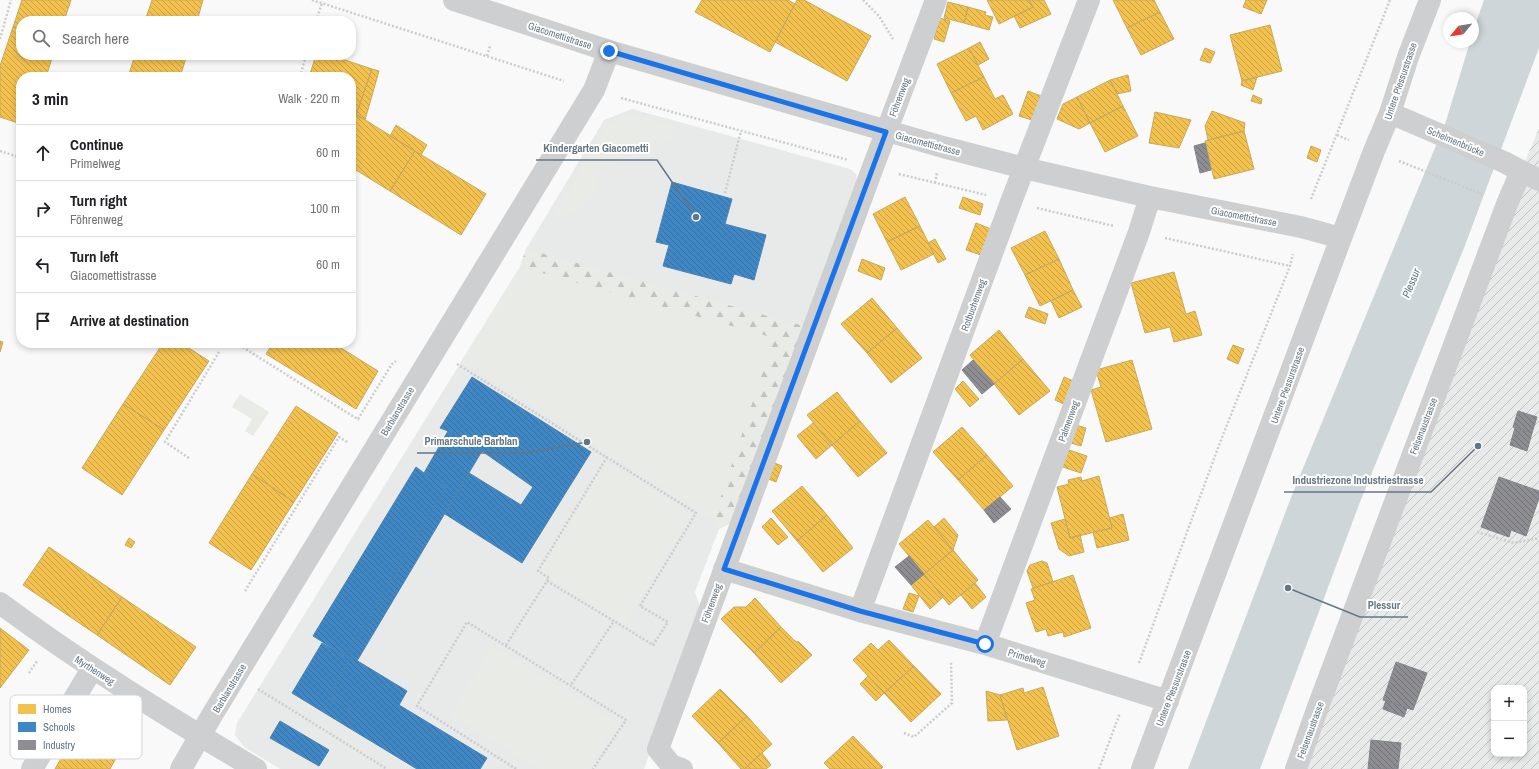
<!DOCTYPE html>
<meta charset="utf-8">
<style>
body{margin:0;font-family:"Archivo Narrow",sans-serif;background:#f2f2f2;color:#202124}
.controls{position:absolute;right:12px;bottom:12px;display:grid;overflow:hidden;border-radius:8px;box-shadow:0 2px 6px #0003}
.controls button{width:36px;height:36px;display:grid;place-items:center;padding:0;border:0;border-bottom:1px solid #e0e0e0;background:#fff;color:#202124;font:20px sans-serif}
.compass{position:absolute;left:1443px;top:12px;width:36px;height:36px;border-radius:50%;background:#fff;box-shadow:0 2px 6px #0003;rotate:240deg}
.stop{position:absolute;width:12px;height:12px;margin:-9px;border:3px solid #1a73e8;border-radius:50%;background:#fff}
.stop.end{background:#1a73e8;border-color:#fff;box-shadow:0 1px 4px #0008}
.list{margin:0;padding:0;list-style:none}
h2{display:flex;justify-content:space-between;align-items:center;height:52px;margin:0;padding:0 16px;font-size:17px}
h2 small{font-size:13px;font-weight:400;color:#757577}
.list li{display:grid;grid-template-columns:26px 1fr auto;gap:12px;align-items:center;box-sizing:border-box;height:56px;padding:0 16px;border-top:1px solid #e0e0e0}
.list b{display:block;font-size:15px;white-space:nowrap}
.list p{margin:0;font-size:13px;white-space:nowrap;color:#757577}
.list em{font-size:13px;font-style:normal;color:#757577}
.icon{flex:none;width:22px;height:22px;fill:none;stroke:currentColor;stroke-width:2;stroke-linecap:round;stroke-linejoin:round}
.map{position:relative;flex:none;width:1539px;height:769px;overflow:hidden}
.search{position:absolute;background:#fff;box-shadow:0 2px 6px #0003;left:16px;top:16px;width:340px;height:44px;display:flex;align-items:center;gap:10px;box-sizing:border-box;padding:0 14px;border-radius:16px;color:#757577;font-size:15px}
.panel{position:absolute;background:#fff;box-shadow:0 2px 6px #0003;left:16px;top:72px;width:340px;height:276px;border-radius:16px}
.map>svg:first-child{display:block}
.built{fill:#e8e9e9}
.industrial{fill:url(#industrial-furrows);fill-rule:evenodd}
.forest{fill:url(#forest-firs)}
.green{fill:#e8ebe6}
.water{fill:#ced6d9}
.homes{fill:url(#homes-back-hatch);stroke:#c8aa5e}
.schools{fill:url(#schools-back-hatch);stroke:#4a83b1}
.industry{fill:url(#industry-back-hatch);stroke:#81868e}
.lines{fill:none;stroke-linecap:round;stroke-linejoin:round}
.path{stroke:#cbcccd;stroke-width:2.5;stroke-dasharray:2 2;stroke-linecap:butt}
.minor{stroke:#cecfd0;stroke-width:22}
.route{stroke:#1a73e8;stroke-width:5}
.labels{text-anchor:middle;stroke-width:4;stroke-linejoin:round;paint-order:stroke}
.street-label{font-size:10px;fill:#657683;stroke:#fff}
.water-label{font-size:11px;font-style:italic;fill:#60757c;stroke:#fff}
.key{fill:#fff;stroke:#d1d6da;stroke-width:1}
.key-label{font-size:11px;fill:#657683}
.leader{fill:none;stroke:#657683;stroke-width:1.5}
.callout-dot{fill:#657683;stroke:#fff;stroke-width:1.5}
.callout-label{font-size:11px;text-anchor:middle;font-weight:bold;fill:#657683;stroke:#fff;stroke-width:4;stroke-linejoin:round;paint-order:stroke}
</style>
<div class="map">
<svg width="1539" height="769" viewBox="0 0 1539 769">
<defs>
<pattern id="industrial-furrows" width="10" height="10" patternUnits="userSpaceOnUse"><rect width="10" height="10" fill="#e8e9e9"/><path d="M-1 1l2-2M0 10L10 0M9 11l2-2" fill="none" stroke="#c0c1c2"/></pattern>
<pattern id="forest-firs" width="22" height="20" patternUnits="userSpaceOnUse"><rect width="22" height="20" fill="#e8ebe6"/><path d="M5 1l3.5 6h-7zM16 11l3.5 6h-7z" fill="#c0c3c0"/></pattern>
<pattern id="homes-back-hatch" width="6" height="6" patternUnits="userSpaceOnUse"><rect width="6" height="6" fill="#f2c14e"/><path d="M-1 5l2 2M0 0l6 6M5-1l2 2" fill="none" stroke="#c8a146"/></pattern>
<pattern id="schools-back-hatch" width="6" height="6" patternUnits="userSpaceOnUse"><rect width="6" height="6" fill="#3f88c5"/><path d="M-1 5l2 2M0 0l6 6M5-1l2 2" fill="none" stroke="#376f9e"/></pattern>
<pattern id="industry-back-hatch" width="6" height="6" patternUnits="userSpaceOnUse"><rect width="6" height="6" fill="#8d8d92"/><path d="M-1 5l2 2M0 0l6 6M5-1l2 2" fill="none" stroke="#717277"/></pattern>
</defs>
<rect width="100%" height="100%" fill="#f9f9f9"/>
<path class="built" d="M632,109L850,169L856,174L858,185L731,523L719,529L695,592L701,610L644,769H280L244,747L235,735L237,723L520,267L526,249L604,120Z"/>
<path class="industrial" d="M1539,128V769H1296L1507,204ZM1494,688H1524V754H1494Z"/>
<path class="forest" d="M526,249L807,327L731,523L719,529L713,520L774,338L520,267Z"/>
<path class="green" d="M632,113L675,127L673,136L650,150L630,153L611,163L598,176L597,191C586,203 571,220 553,217L606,125Z
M520,267L774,338L713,520L461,362Z
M240,394L269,412L253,436L245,431L252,419L232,407Z
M605,461L692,514L625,624L538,571Z
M492,646L617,722L589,769H539L450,715Z"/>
<path class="water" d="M1484,0H1539V48L1464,248L1360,502L1260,769H1188L1292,495L1446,121L1470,42H1473V31Z"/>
<path class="homes" d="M22,0H71L64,21H21V30L13,27Z
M152,0H203L197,21H145Z
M702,0H788L795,4L770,52L695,12Z
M797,0H804L871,36L847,81L775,42Z
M987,0H1029L1033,7L999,24Z
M1029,0H1044L1051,14L1020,28L1014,16L1033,7Z
M1113,0H1154L1160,12L1127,28Z
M1246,0H1267L1261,14L1243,7Z
M948,2L968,7L964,23L944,18Z
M968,7L986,12L985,15L993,17L989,30L964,23Z
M1160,12L1174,39L1141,55L1127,28Z
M940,18L950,21L944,42L934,39Z
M1270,25L1282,71L1242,81L1230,35Z
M13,27L21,30V55H53L46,77H21V124L0,117V66Z
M980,42L989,59L978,65L969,48Z
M969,48L984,77L951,93L937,64Z
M1205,48L1215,52L1210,63L1200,60Z
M135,55H187L180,77H128Z
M316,55H330L372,69L356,115L351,111V77H309Z
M372,69L379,71L365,120L356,115Z
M1128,75L1131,91L1117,94L1110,80Z
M984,77L995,99L1003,95L1013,114L983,130L976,116L966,121L951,93Z
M1257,77L1253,90L1241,85L1242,81Z
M1110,80L1123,106L1090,123L1077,97Z
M1028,91L1041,96L1032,120L1019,116Z
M1253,95L1262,99L1261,104L1251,101Z
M1077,97L1090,123L1079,129L1057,119L1063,104Z
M1123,106L1138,136L1105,152L1090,123Z
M351,111L415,151L390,191L351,167Z
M1212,111L1245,123L1244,131L1208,140L1205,126Z
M1155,112L1191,120L1179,148L1149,143Z
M396,125L427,145L421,155L390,136Z
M1244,131L1254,169L1214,179L1205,141Z
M1311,146L1321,150L1317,162L1307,158Z
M415,151L486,194L461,235L390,191Z
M905,197L920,226L887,242L873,214Z
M963,197L983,204L980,215L959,208Z
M976,223L991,229L981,255L966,250Z
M920,226L934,254L901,270L887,242Z
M1045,231L1059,259L1025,275L1011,248Z
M935,239L946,259L938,263L928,243Z
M862,259L885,268L881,280L858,271Z
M1059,259L1073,290L1040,306L1025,275Z
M1174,272L1186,314L1195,311L1202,335L1174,342L1170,327L1145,333L1131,283Z
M1073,290L1082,307L1059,318L1051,301Z
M872,298L897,328L867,353L841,324Z
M1029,307L1048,314L1045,324L1025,317Z
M897,328L922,358L891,383L867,353Z
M999,330L1023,359L994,384L970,355Z
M0,341L3,342L0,352Z
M163,343H181L209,361L164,430L123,404Z
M264,343H273L271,347Z
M273,343H333L378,371L356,409L266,354Z
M1233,345L1244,349L1238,364L1227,359Z
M1023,359L1050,391L1019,415L994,384Z
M1132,360L1152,429L1106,442L1091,390L1101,387L1096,370Z
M1064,377L1076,382L1066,405L1055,400Z
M963,381L979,399L970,407L955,389Z
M837,392L860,421L832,445L807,415Z
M123,404L164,430L122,495L82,468Z
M296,406L338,433L294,502L252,474Z
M860,421L887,453L858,477L832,445Z
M813,423L832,445L816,459L797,436Z
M1076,425L1086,428L1081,446L1071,443Z
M962,427L987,455L958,480L933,452Z
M1066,449L1087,456L1081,473L1060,466Z
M987,455L1013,486L984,510L958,480Z
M772,462L782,466L776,482L766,478Z
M252,474L294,502L251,570L209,543Z
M1099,476L1112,528L1070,538L1057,487L1069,484L1068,480L1081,477L1082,481Z
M802,486L827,515L797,541L772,511Z
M1123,514L1129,540L1097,548L1093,532L1112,528L1110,518Z
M827,515L853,548L823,572L797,541Z
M771,518L788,537L778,545L762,527Z
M944,518L958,535L953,550L934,527Z
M1065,519L1070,538L1080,535L1084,552L1069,556L1059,549L1051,523Z
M928,520L953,550L924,574L899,544Z
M129,538L135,542L131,548L125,545Z
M49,547L122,597L97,635L23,585Z
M953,550L978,580L949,605L924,574Z
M1042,561L1047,563L1053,582L1033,588L1027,571L1030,565Z
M924,574L943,597L930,609L911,585Z
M1073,575L1091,628L1064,637L1063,632L1048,636L1046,629L1036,632L1026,603L1035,600L1031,589Z
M975,583L986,597L972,609L961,595Z
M909,593L919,596L913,612L903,609Z
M122,597L196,647L170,685L97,635Z
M755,598L781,627L754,653L721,619L734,607H746Z
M781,627L795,641L799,642L812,655L781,683L754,653Z
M0,628L29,650L0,688Z
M889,640L914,666L884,693L853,660L871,643L878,650Z
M914,666L941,694L911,722L884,693Z
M868,676L884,693L876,701L860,684Z
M1043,687L1059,736L1017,750L1000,695L1023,688L1024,693Z
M720,689L747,716L718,743L692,716Z
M986,691L1000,695L1007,720L988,721Z
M92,704L133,727L110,769H55Z
M747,716L772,744L744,769H741L718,743Z
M853,736L883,767L881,769H830L824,763Z
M762,753L771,765L766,769H744Z"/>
<path class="schools" d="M672,182L732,199L725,224L766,235L754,280L734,274L731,284L663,266L669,245L656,242Z
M472,377L591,452L522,563L445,514L469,473L521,505L533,487L482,451L448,431L440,428Z
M448,431L482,451L357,661L351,657L328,696L354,712L346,726L292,693L322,643L345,656L446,487L424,473Z
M416,467L424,473L446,487L345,656L313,636Z
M351,657L407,691L399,705L487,758L480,769H417L346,726L354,712L328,696Z
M280,721L329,750L319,766L270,738Z"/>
<path class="industry" d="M1205,143L1211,170L1200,173L1194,146Z
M973,360L994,384L982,394L962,370Z
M1518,411L1537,417L1532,433L1513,427Z
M1515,428L1532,433L1527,451L1510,445Z
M1499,477L1539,491V498L1526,536L1511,530L1509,537L1481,527Z
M1000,497L1011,509L994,523L984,510Z
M909,556L924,574L911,585L895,567Z
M1396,662L1427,673L1413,710L1383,700Z
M1386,700L1407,708L1404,717L1383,709Z
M1371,740L1401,743L1398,769H1368Z"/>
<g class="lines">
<path class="path" d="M312,0L564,81
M863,0L879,16L893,39
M316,21L322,3
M0,39L11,0
M487,56L490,46
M300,77L306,55
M621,98L848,160
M1337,135L1349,140
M0,151L21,158
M1399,161L1482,194
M899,174L986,195
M935,183L937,173
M18,185L21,177
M725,193L741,131
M1311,199L1390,0
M1037,208L1114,226
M1165,238L1290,266
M236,343L359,420
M457,364L696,513L640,606L668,622L653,645L614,621
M358,419L392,364L396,361
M189,458L165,442L219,352
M1477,532L1514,543L1539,538
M547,581L549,578L538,571L607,457
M245,591L339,437L347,442
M506,645L547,581L614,621L571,685
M1139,663L1219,445L1290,266L1293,254
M29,673L37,661
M258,689L387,769
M904,733L914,737L952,703L951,662
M516,769L417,706L467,622L626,720L593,769
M1099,769L1120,713"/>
<path class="minor" d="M454,0L609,51L943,147L1024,168L1150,197L1301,227L1341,238
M1390,113L1504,162L1521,171
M724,569L860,611L985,644L1168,701
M0,603C82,664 168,717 256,769
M860,611L1011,202L1089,0
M985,644L1139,232L1150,197
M32,769L92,669
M181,769L212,715L594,90L609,51
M682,769L671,765L658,749L873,167L936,0
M1142,769L1341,238L1374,151L1390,113L1408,57L1430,0
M1296,769L1318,707L1507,204L1521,171L1539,180"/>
</g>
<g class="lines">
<path class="route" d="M609,51L886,132L724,569L860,611L985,644"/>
</g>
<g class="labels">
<g class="street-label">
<text transform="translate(560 35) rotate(18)" y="4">Giacomettistrasse</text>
<text transform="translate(1400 81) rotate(-71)" y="4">Untere Plessurstrasse</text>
<text transform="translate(899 97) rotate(-69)" y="4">Föhrenweg</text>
<text transform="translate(1456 141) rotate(23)" y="4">Schelmenbrücke</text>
<text transform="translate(928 143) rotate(15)" y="4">Giacomettistrasse</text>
<text transform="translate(1244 216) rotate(11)" y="4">Giacomettistrasse</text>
<text transform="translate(973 305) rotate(-70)" y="4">Rotbuchenweg</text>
<text transform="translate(1287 385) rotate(-70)" y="4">Untere Plessurstrasse</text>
<text transform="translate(397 411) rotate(-59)" y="4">Barblanstrasse</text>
<text transform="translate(1068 421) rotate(-70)" y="4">Palmenweg</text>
<text transform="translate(1423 426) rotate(-69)" y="4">Felsenaustrasse</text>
<text transform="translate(711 603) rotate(-70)" y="4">Föhrenweg</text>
<text transform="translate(1027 657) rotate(17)" y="4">Primelweg</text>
<text transform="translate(95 670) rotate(33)" y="4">Myrthenweg</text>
<text transform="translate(229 688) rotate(-59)" y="4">Barblanstrasse</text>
<text transform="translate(1173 688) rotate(-69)" y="4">Untere Plessurstrasse</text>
<text transform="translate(1310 730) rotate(-70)" y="4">Felsenaustrasse</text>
</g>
<g class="water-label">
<text transform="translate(1411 283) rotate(-68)" y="4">Plessur</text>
</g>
</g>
<rect x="10" y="695" width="132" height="64" rx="6" class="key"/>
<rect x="18" y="704" width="18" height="10" fill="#f2c14e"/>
<rect x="18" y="722" width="18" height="10" fill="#3f88c5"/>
<rect x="18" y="740" width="18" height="10" fill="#8d8d92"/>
<g class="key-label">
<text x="43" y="713">Homes</text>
<text x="43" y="731">Schools</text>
<text x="43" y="749">Industry</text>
</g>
<path class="leader" d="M696 217L657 160H536M587 442L526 453H417M1478 446L1431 492H1284M1288 588L1360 617H1408"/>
<g class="callout-dot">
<circle cx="696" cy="217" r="4"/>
<circle cx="587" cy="442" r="4"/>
<circle cx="1478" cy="446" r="4"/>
<circle cx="1288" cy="588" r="4"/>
</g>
<g class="callout-label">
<text x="596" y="152">Kindergarten Giacometti</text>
<text x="471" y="445">Primarschule Barblan</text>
<text x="1358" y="484">Industriezone Industriestrasse</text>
<text x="1384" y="609">Plessur</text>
</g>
</svg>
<div class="controls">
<button>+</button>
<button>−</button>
</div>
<svg class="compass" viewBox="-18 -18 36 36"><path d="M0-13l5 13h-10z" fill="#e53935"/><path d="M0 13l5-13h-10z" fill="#757577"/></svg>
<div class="stop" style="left:985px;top:644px"></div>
<div class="stop end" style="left:609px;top:51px"></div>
<div class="search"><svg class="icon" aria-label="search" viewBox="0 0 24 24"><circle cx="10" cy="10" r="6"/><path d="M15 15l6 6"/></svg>Search here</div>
<section class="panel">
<h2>3 min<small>Walk · 220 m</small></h2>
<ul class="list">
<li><svg class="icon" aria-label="ahead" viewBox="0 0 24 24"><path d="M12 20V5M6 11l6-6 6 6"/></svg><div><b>Continue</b><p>Primelweg</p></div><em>60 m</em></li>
<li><svg class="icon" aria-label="right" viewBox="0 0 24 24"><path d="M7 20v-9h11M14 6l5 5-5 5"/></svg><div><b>Turn right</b><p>Föhrenweg</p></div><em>100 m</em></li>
<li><svg class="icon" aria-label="left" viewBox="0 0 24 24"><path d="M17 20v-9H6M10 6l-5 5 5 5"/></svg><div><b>Turn left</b><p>Giacomettistrasse</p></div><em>60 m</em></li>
<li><svg class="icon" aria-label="arrive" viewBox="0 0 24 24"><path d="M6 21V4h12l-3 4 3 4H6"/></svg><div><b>Arrive at destination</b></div></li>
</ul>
</section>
</div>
